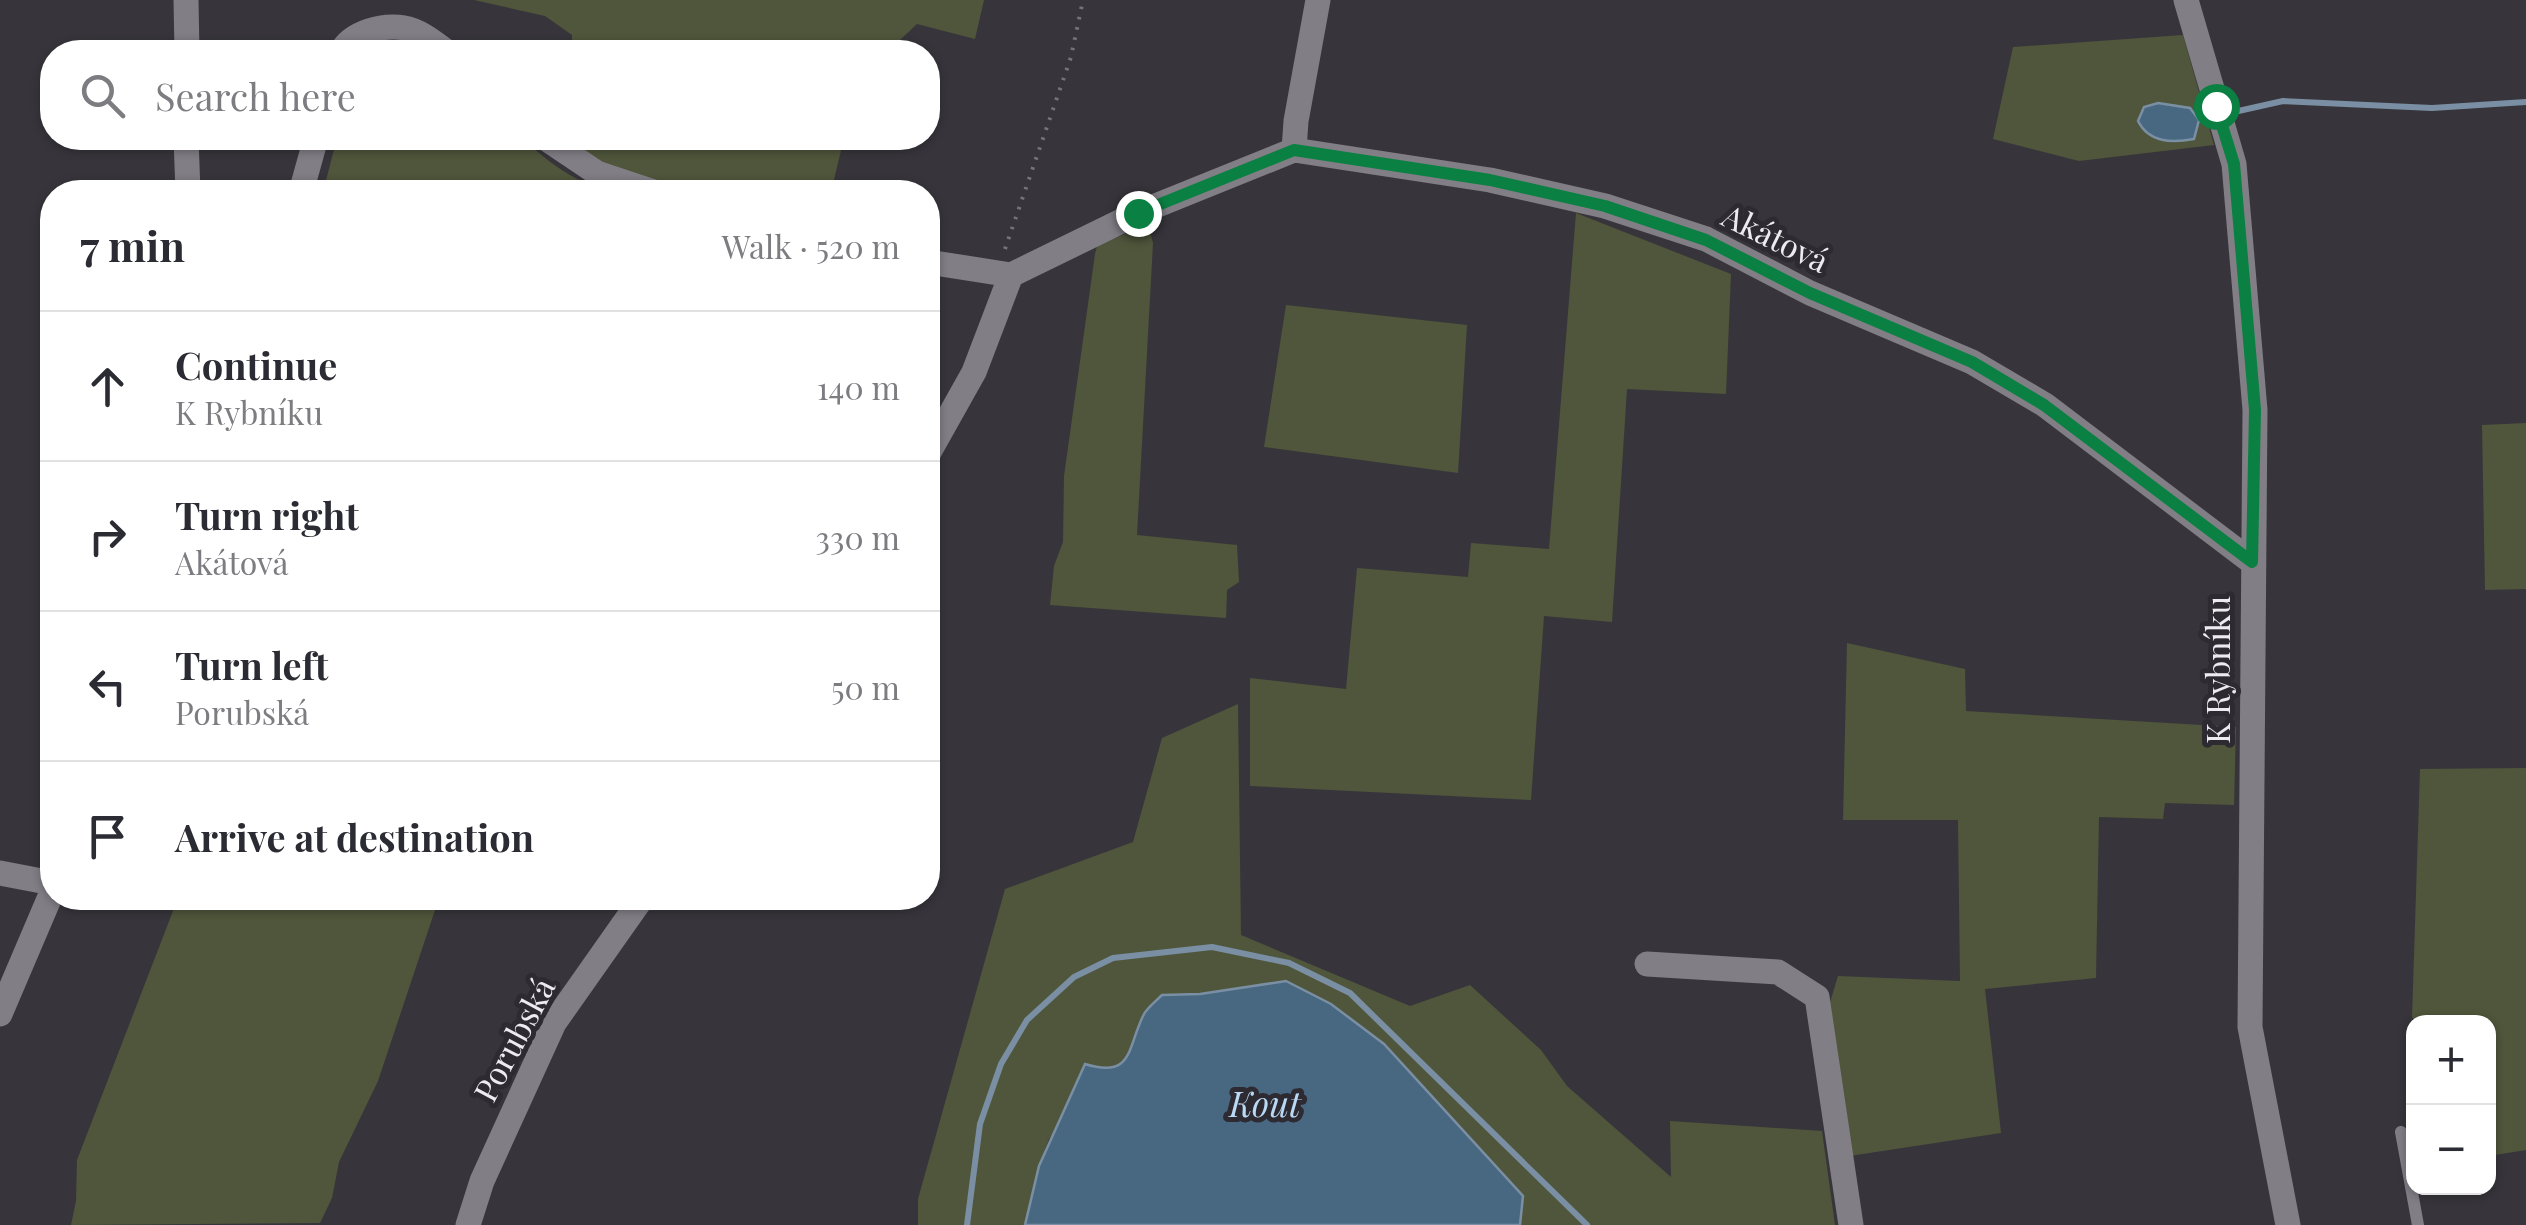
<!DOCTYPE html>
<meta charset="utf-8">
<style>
body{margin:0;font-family:"Playfair Display",serif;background:#f7f7f7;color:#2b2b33}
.controls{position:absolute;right:30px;bottom:30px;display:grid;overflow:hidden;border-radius:20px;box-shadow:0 2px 8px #0004}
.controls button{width:90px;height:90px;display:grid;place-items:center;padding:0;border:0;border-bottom:2px solid #e1e1e2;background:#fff;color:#2b2b33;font:50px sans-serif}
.stop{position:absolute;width:30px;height:30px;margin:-22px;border:8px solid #0b8043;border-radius:50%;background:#fff}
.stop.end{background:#0b8043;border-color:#fff;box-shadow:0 2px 10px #0008}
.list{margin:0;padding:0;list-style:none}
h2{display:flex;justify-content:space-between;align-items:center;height:130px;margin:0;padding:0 40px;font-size:42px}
h2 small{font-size:32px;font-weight:400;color:#7c7c81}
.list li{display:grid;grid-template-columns:65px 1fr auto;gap:30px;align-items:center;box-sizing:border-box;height:150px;padding:0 40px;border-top:2px solid #e1e1e2}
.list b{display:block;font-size:38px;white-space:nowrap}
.list p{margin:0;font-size:32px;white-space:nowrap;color:#7c7c81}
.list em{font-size:32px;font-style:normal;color:#7c7c81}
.icon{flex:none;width:55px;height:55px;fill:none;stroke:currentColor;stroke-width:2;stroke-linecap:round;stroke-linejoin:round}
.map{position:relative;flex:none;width:2526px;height:1225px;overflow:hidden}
.search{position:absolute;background:#fff;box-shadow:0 2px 8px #0004;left:40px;top:40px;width:900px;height:110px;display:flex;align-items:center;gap:25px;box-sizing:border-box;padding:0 35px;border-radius:40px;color:#7c7c81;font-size:38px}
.panel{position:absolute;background:#fff;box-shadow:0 2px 8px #0004;left:40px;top:180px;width:900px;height:730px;border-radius:40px}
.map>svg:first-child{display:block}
.green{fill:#4f563b}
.water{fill:#486882;stroke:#7a8fa3;stroke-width:2.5}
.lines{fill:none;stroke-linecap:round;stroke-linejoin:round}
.stream{stroke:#7a8fa3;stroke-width:6}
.path{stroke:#757378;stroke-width:4;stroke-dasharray:2.5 8;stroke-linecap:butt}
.service{stroke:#817e85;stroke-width:12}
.minor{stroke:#817e85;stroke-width:25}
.route{stroke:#0b8043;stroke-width:12}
.labels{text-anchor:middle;stroke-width:10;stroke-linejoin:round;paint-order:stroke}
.street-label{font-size:32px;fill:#edebef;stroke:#2d2b31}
.water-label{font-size:35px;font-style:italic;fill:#b9d9f5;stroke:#2d2b31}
</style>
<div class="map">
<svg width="2526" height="1225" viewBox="0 0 2526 1225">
<rect width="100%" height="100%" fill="#37353b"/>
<path class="green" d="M474,0H984L975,39L917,24L887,52H572V35L545,16Z
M2183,35L2214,145L2079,161L1993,139L2013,47Z
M337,138H522C549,163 573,180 607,192H323Z
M550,138H844L831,192H673L657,189Z
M1576,213L1731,274L1726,394L1627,389L1612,622L1544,616L1531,800L1250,786V678L1346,689L1357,568L1468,577L1471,543L1549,549Z
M1148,224L1153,243L1137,535L1237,545L1239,582L1227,590L1226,618L1050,605L1054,566L1063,542L1064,476L1095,254L1097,246Z
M1286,305L1467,325L1458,473L1264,447Z
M2526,423V589L2485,590L2482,425Z
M1847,643L1965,669L1966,711L2236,727L2234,805L2165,803L2163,819L2099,817L2096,978L1985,989L2001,1133L1843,1157L1828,1009L1838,976L1960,981L1958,820H1843Z
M1238,704L1241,935L1410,1006L1470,985L1541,1050L1567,1086L1671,1177L1670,1121L1822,1131L1835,1225H1520L1523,1196L1384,1044L1331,1004L1258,985L1200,994L1162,996L1145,1011L1134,1045L1122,1065L1107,1071L1049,1139L1039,1166L1025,1225H918V1199L1005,889L1133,842L1162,738Z
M2526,768V1150L2489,1156L2488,1022H2434L2433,1018H2412L2420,769Z
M178,898H439L378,1081L339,1162L332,1198L320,1223L71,1225L76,1201L77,1160Z"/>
<path class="water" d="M2158,103L2190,108L2199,120L2194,139C2172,143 2149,143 2138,121L2144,107Z
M1286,981L1331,1004L1384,1044L1523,1196L1520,1225H1025L1039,1166L1085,1064C1134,1079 1127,1047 1144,1014C1148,1007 1156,1001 1162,995L1200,994Z"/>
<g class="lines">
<path class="stream" d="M2225,114L2283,101L2432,108L2526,102
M967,1225L980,1124L1001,1064L1027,1020L1074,977L1113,958L1212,947L1289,963L1350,993L1587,1225"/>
<path class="path" d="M1005,249L1071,57L1083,0"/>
<path class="service" d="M2401,1132L2418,1225"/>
<path class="minor" d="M186,0L187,52
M2186,0L2234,164L2255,410L2250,1027L2288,1225
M341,52C352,32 382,24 405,28C419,30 436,44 447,52
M186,138L188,192
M545,138L597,173L654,192
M1294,150L1490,180L1605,206L1706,239L1810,293L1972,362L2045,405L2252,562
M1294,150L1296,121L1318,0
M301,192L316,138
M928,262L1011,275
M928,454L974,372L1011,275L1138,213L1294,150
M0,873L52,883
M1647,964L1778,972L1817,997L1851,1225
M0,1014L52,892
M468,1225L482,1181L554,1023L642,898"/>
</g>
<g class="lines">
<path class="route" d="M1138,213L1294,150L1490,180L1605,206L1706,240L1810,293L1972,362L2044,405L2252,562L2255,410L2234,164L2216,106"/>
</g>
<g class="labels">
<g class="street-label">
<text transform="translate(1775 239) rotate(26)" y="11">Akátová</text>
<text transform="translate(2219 670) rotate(-90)" y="11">K Rybníku</text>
<text transform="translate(515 1040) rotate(-62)" y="11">Porubská</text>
</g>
<g class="water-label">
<text x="1265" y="1117">Kout</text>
</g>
</g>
</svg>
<div class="controls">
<button>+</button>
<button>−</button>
</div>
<div class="stop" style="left:2216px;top:106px"></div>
<div class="stop end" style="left:1138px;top:213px"></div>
<div class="search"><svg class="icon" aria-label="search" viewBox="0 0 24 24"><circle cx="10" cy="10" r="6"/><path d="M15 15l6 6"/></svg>Search here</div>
<section class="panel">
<h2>7 min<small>Walk · 520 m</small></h2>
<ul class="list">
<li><svg class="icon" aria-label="ahead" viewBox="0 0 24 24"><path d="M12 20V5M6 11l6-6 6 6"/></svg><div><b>Continue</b><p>K Rybníku</p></div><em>140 m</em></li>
<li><svg class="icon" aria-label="right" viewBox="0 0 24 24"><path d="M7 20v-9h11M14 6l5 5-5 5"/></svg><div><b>Turn right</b><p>Akátová</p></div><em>330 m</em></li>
<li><svg class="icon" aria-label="left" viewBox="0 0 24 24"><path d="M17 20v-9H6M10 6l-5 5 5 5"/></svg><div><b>Turn left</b><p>Porubská</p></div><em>50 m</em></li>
<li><svg class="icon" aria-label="arrive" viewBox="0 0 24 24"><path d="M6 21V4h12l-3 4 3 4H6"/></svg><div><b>Arrive at destination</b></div></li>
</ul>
</section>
</div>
